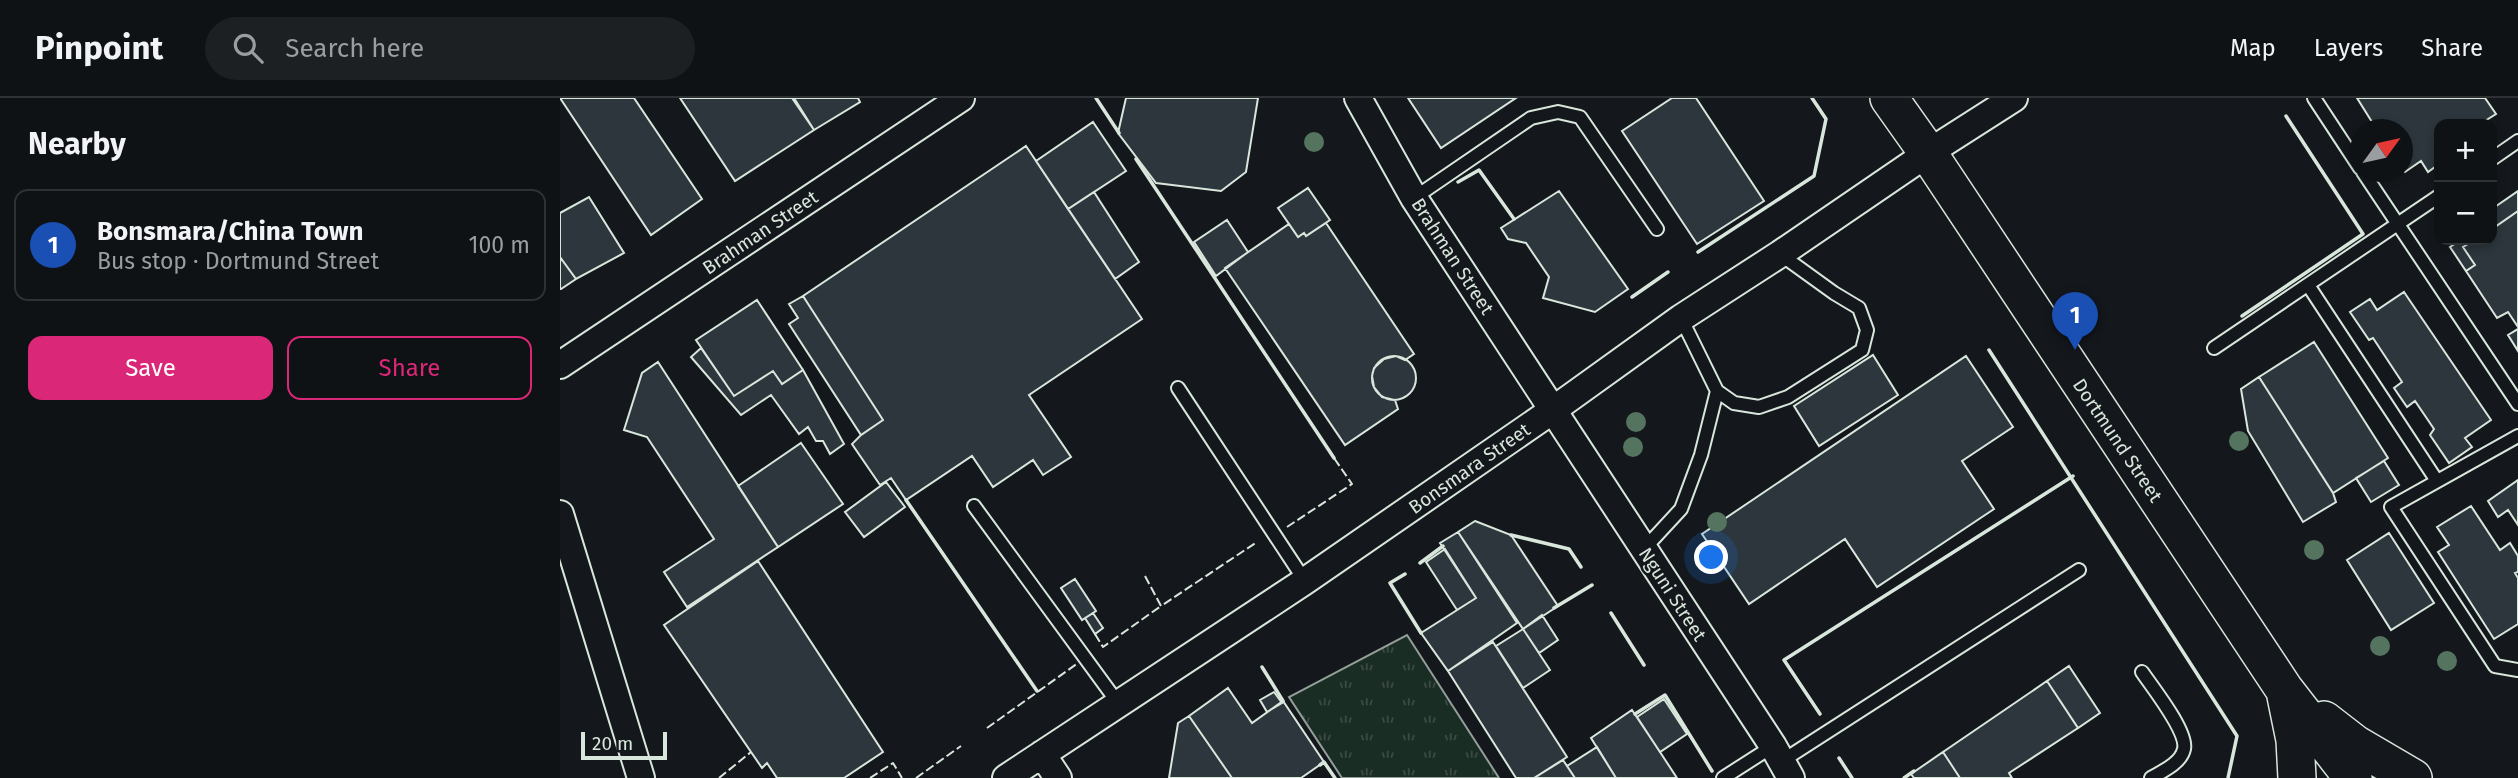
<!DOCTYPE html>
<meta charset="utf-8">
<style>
body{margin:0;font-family:"Fira Sans",sans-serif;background:#1d2022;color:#f1f3f6}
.controls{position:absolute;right:21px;top:21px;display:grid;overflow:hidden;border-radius:14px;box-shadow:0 4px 10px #0003}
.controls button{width:63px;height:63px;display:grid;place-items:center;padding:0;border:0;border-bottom:2px solid #2f3234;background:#0f1215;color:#f1f3f6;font:35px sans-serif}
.compass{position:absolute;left:1790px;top:21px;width:63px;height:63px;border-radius:50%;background:#0f1215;box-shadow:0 4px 10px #0003;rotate:57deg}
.scale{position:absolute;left:21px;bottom:18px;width:86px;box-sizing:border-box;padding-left:7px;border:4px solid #d8e6dc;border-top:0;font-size:19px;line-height:24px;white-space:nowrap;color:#d8e6dc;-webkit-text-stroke:5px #14181c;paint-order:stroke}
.you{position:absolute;left:1152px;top:460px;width:24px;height:24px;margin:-18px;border:5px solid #fff;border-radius:50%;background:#1a73e8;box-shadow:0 0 0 10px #1a73e833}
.badge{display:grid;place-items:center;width:46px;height:46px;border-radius:50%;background:#db2777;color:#fff;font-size:23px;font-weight:700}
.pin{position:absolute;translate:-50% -58px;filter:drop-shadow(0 2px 4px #0008)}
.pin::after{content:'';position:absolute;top:37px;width:24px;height:21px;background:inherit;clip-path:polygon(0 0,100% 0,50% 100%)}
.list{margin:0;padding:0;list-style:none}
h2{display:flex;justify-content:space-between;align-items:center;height:91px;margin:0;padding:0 28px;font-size:30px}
h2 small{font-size:23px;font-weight:400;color:#9b9ea0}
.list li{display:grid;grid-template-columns:46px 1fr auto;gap:21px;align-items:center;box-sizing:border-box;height:112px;margin:0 14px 14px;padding:0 14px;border:2px solid #2f3234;border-radius:14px}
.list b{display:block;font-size:26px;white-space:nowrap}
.list p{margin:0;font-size:23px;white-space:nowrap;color:#9b9ea0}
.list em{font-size:23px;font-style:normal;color:#9b9ea0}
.actions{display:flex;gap:14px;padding:21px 28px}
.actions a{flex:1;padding:16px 0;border:2px solid #db2777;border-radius:14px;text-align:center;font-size:24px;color:#db2777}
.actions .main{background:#db2777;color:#fff}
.icon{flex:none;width:38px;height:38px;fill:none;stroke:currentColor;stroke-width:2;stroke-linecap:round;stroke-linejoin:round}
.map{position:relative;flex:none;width:1958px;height:680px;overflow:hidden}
header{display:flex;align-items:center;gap:42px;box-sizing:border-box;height:98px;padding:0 35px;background:#0f1215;border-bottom:2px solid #2f3234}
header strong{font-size:33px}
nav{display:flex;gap:38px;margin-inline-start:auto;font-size:24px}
.search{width:490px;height:63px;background:#1d2022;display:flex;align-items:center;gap:18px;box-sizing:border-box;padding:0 24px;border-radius:38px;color:#9b9ea0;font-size:26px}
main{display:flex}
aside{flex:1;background:#0f1215}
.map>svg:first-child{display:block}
.grass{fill:url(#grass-tufts);stroke:#939e99;stroke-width:2}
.building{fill:#2c363c;stroke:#d8e6dc;stroke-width:2}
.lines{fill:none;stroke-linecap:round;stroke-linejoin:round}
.lane-casing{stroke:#d8e6dc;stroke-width:16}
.street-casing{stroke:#d8e6dc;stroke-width:30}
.secondary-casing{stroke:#d8e6dc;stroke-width:40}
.lane{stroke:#14181c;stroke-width:12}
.street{stroke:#14181c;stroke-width:26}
.secondary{stroke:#14181c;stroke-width:37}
.fence{stroke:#d8e6dc;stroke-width:2;stroke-dasharray:9 3.5;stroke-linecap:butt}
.wall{stroke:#d8e6dc;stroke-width:3.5}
.tree{fill:#55745f}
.labels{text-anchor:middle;stroke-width:5;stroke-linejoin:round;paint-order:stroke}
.street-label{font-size:19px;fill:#d8e6dc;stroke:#14181c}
</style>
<header>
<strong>Pinpoint</strong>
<div class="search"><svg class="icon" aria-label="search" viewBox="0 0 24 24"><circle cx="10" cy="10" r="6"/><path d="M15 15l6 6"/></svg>Search here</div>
<nav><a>Map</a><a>Layers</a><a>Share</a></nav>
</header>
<main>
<aside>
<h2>Nearby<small></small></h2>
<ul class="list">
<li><span class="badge" style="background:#1a4fb4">1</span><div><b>Bonsmara/China Town</b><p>Bus stop · Dortmund Street</p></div><em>100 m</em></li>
</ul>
<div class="actions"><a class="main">Save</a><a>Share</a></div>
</aside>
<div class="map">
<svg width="1958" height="680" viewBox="0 0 1958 680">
<defs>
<pattern id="grass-tufts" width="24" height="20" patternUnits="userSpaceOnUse" patternTransform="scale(1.75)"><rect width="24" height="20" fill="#1a2d24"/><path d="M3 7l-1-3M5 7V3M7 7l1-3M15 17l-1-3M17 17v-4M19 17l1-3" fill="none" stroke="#3b4b43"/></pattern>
</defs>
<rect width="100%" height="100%" fill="#14181c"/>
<path class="grass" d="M847,537L939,680H782L729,599Z"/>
<path class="building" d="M0,0H74L142,101L91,137Z
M120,0H232L254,32L175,83Z
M234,0H298L300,4L254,32Z
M566,0H698L686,74L661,93L596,85L558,35Z
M848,0H956L881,50Z
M1112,0H1136L1204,103L1137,146L1062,33Z
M1797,0H1925L1936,16L1920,26H1879V66L1868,74L1861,63L1845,74L1842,70V32H1817Z
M533,24L566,73L508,111L476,63Z
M466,48L582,221L469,297L511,359L483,377L473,362L433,389L412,358L346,402L331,380L320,387L292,346L301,337L323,322L243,198Z
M748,90L770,122L746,138L744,135L738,139L718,110Z
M999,93L1068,191L1035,214L983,200L989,179L966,145L948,141L941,130Z
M1958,93V113L1932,131V111Z
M534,94L579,164L555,181L508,111Z
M29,99L64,155L16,181L0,159V115Z
M1958,113V229L1948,214L1937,220L1906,173L1915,167L1903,149L1915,142H1932V131Z
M667,122L688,154L656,178L634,144Z
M766,125L854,256L845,262L836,258L824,261L814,270L812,278L814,289L822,299L835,302L838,311L785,347L665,170L729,126L738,139L744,135L746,138Z
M1901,142L1913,143L1903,149L1915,167L1906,173L1890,149Z
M0,159L16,181L1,191H0Z
M1844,194L1931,322L1905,340L1912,349L1889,365L1870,337L1874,331L1855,303L1847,309L1834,290L1842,284L1813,240L1809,242L1790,214L1810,201L1817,212Z
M243,198L323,322L301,337L229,226L238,220L229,206Z
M197,202L243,272L222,286L213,273L174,298L136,242Z
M1958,231V253L1948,237Z
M1754,244L1828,360L1773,395L1699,279Z
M141,250L174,298L213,273L222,286L243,272L284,346L270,356L263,343H256L248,329L239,336L211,297L181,317L131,259Z
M1313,257L1338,297L1259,348L1234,308Z
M1406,258L1453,329L1402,363L1434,411L1317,489L1285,441L1189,506L1142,436Z
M812 280a22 22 0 1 1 44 0a22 22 0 1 1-44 0Z
M98,264L218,449L127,509L104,474L154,441L87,339L64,332L82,275Z
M1699,279L1773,395L1776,404L1743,424L1688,333L1681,291Z
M241,345L283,406L218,449L178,388Z
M1824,363L1839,387L1811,404L1796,380Z
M1958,382V427L1948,412L1938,419L1928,403Z
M326,384L345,409L304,439L285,414Z
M1911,408L1940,452L1950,445L1958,458V474L1955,475L1958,480V526L1934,541L1878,454L1889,447L1877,429Z
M915,423L951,437L998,508L963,531L898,434Z
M898,434L957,525L888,573L861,535L916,500L880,445Z
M1829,435L1874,505L1831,532L1787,462Z
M885,451L916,500L897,512L866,464Z
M198,463L323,654L284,680H217L207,665L202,670L104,527Z
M515,481L536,513L522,522L501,490Z
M533,515L543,530L535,536L525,520Z
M982,517L998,542L979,555L963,531Z
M963,531L990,572L963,590L936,548Z
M933,544L1007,659L974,680H956L888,573Z
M1509,568L1540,615L1518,630L1487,583Z
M1487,583L1518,630L1449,675L1452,680H1400L1383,654Z
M668,590L692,625L723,603L764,664L741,680H672L629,618Z
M714,594L722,605L707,614L700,602Z
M1104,601L1127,636L1100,654L1077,619Z
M1072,612L1100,654L1117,680H1056L1031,640Z
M629,618L672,680H609L618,625Z
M1037,649L1056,680H1015L1007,668Z
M1383,654L1400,680H1354L1351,676Z
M1003,662L1015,680H974Z"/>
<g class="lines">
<defs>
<path id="lane" d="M1754,0L1800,70
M1932,61L1958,43
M1803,74L1958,306
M854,100L971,20L998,14L1020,19L1097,131
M1748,187L1877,383
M1121,220L1157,293L1174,305L1199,309L1228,299L1302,252L1307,232L1299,210L1274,195L1220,156
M1654,250L1879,98
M618,290L745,483
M1958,338L1831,409L1935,568L1958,572
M414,408L558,605
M1084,451L1121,411L1141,357L1157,293
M1582,574C1593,590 1628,634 1624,651C1621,665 1603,673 1591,680
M1222,663L1519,472
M1163,680L1213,648"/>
<path id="street" d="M798,0L854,100L1213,648L1231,680
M0,267L401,0
M0,416L81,680
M482,656L498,680
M446,680L745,483L993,312L1121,220L1220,156L1368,55L1454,0"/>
<path id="secondary" d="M1329,0L1368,55L1724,591L1793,680
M1726,598L1735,642L1737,680
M1764,622L1795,646L1853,680"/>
</defs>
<use href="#lane" class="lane-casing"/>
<use href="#street" class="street-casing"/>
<use href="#secondary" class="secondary-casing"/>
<use href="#lane" class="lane"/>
<use href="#street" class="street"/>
<use href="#secondary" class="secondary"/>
<path class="fence" d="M727,429L792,386L774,360
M585,478L601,508L697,444
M535,536L543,549L601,508
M427,630L518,565
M159,680L191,654
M310,680L333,665L342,680
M356,680L401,648"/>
<path class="wall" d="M536,0L559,35
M576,61L774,360
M898,84L919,72L954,121
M1138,154L1254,78L1266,21L1252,0
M1072,199L1108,174
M1682,218L1803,136L1726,18
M1429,252L1677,638L1668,680
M346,402L477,593
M951,437L1009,451L1021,469
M860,465L883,448
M845,476L830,485L861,535
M994,510L1032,487
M1051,515L1084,567
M702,569L723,603
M1075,616L1105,597L1152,673
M1260,616L1224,562L1513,378
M1279,660L1292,680
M760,667L764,664L775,680
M1344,680L1354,673"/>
</g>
<g class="tree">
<circle cx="754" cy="44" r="10"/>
<circle cx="1076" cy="324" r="10"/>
<circle cx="1679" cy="343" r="10"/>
<circle cx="1073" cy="349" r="10"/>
<circle cx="1157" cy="424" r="10"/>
<circle cx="1754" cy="452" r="10"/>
<circle cx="1820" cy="548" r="10"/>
<circle cx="1887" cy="563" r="10"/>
</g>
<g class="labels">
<g class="street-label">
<text transform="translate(200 134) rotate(-34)" y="7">Brahman Street</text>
<text transform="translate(893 158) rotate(57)" y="7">Brahman Street</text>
<text transform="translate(1558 342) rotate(56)" y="7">Dortmund Street</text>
<text transform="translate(909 370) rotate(-35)" y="7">Bonsmara Street</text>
<text transform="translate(1113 496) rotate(57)" y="7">Nguni Street</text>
</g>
</g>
</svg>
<div class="controls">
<button>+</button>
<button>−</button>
</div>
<svg class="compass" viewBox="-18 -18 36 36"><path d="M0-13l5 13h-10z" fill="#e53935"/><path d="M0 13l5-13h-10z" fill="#9b9ea0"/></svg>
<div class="scale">20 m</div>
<div class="you"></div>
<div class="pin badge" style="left:1515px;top:252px;background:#1a4fb4">1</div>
</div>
</main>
